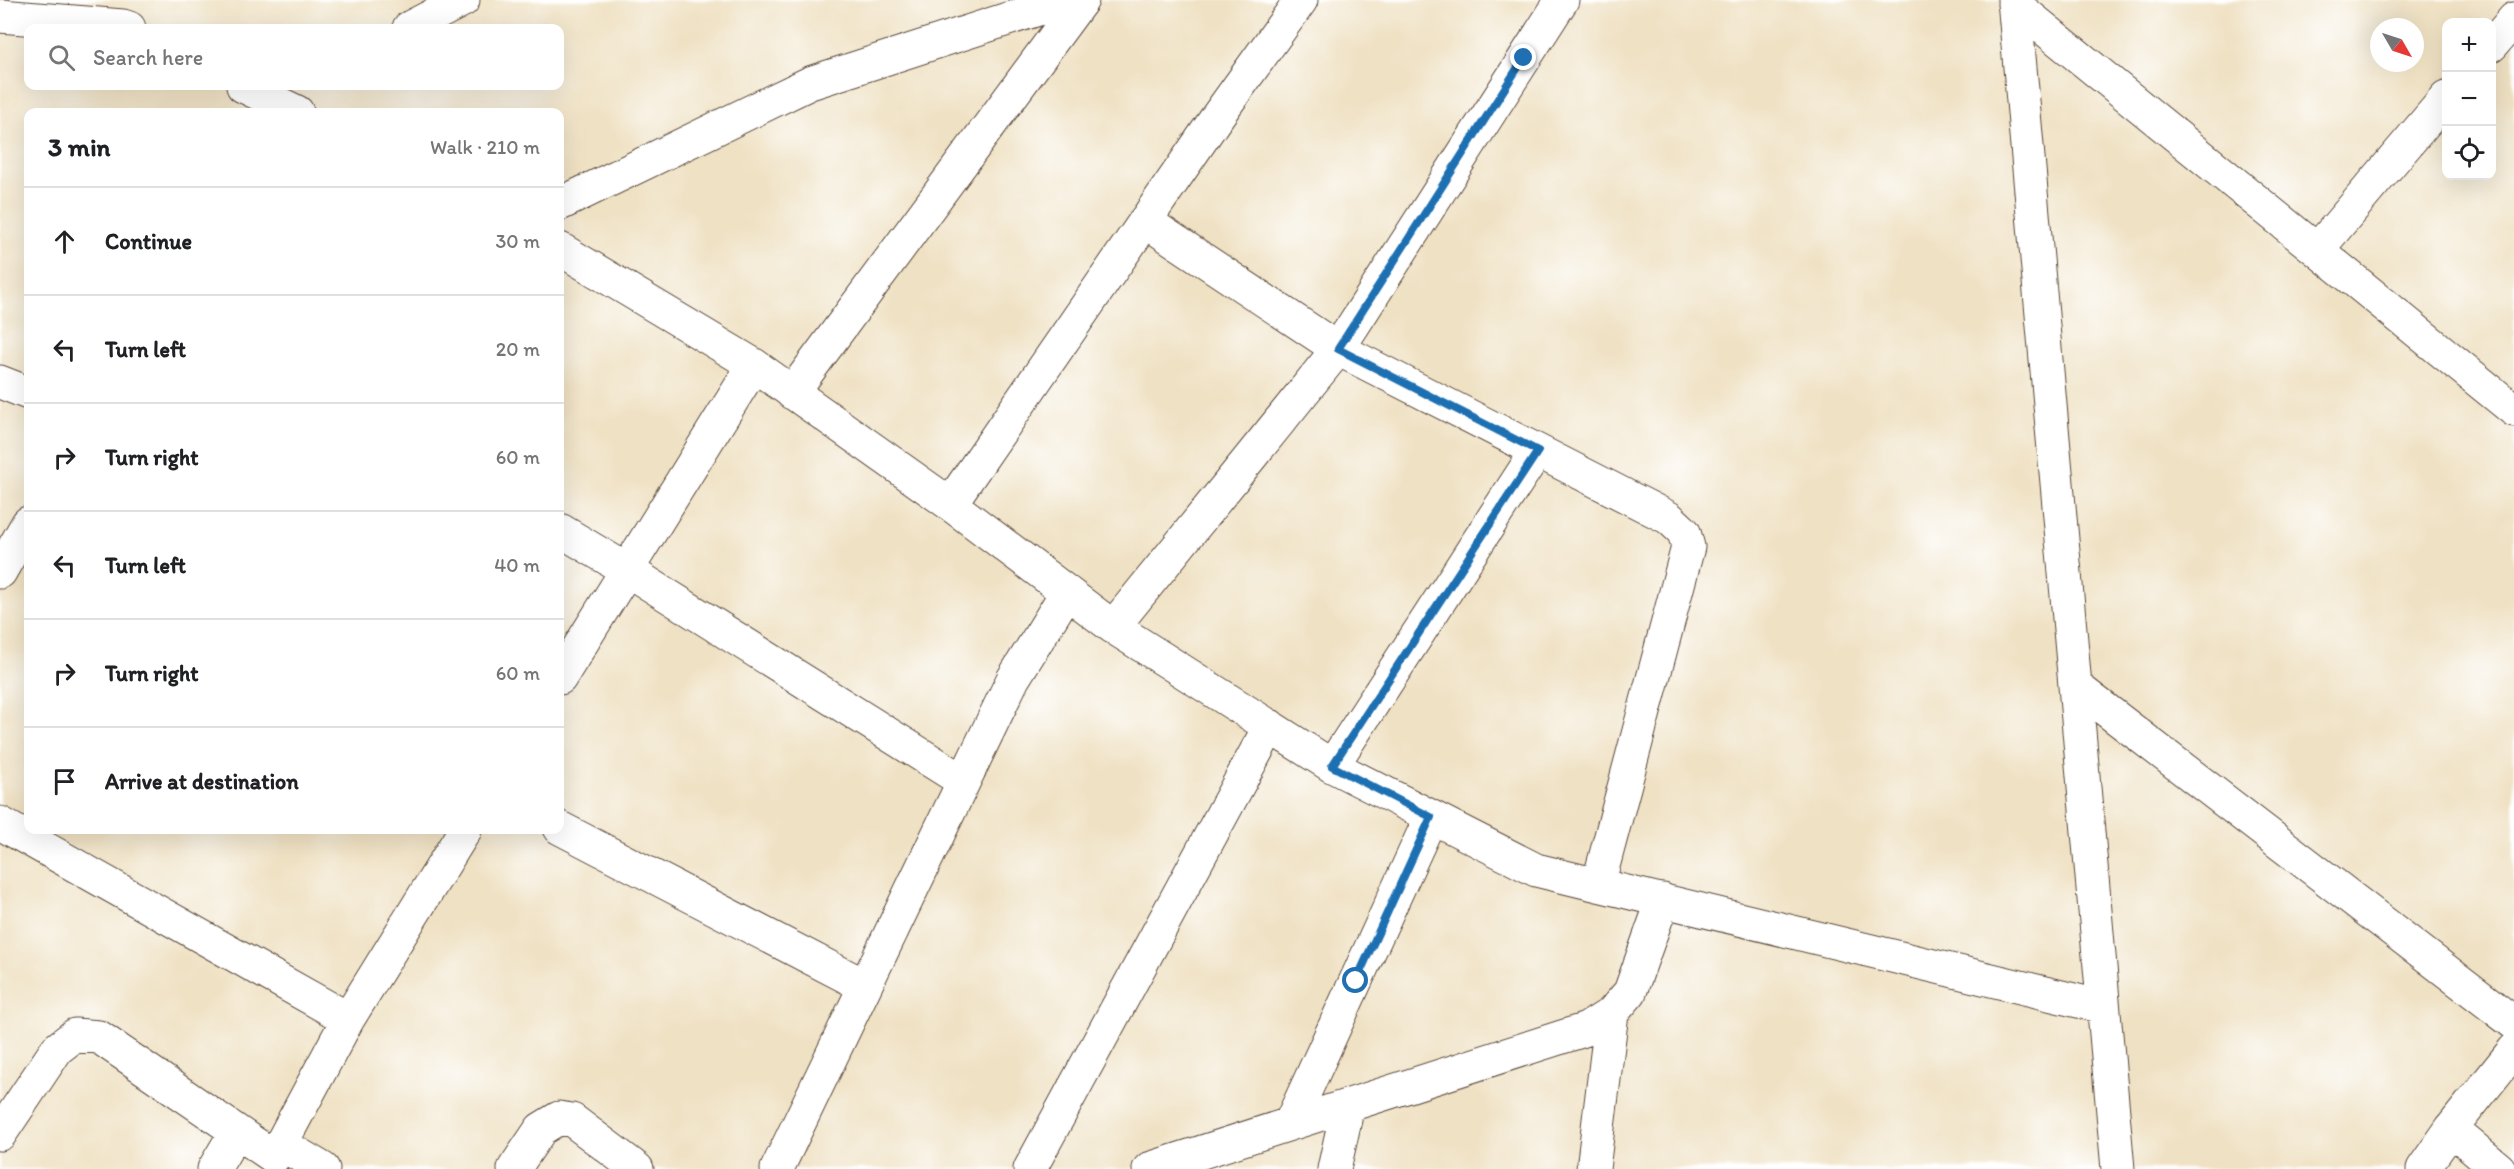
<!DOCTYPE html>
<meta charset="utf-8">
<style>
body{margin:0;font-family:Itim,sans-serif;background:#f2f2f2;color:#202124}
.controls{position:absolute;right:18px;top:18px;display:grid;overflow:hidden;border-radius:12px;box-shadow:0 6px 24px #0002}
.controls button{width:54px;height:54px;display:grid;place-items:center;padding:0;border:0;border-bottom:2px solid #e0e0e0;background:#fff;color:#202124;font:30px sans-serif}
.compass{position:absolute;left:2370px;top:18px;width:54px;height:54px;border-radius:50%;background:#fff;box-shadow:0 6px 24px #0002;rotate:129deg}
.stop{position:absolute;width:18px;height:18px;margin:-14px;border:4px solid #1f6fb2;border-radius:50%;background:#fff}
.stop.end{background:#1f6fb2;border-color:#fff;box-shadow:0 2px 6px #0008}
.list{margin:0;padding:0;list-style:none}
h2{display:flex;justify-content:space-between;align-items:center;height:78px;margin:0;padding:0 24px;font-size:26px}
h2 small{font-size:20px;font-weight:400;color:#757577}
.list li{display:grid;grid-template-columns:39px 1fr auto;gap:18px;align-items:center;box-sizing:border-box;height:108px;padding:0 24px;border-top:2px solid #e0e0e0}
.list b{display:block;font-size:22px;white-space:nowrap}
.list em{font-size:20px;font-style:normal;color:#757577}
.icon{flex:none;width:33px;height:33px;fill:none;stroke:currentColor;stroke-width:2;stroke-linecap:round;stroke-linejoin:round}
.map{position:relative;flex:none;width:2514px;height:1169px;overflow:hidden}
.search{position:absolute;background:#fff;box-shadow:0 6px 24px #0002;left:24px;top:24px;width:540px;height:66px;display:flex;align-items:center;gap:15px;box-sizing:border-box;padding:0 21px;border-radius:12px;color:#757577;font-size:22px}
.panel{position:absolute;background:#fff;box-shadow:0 6px 24px #0002;left:24px;top:108px;width:540px;height:726px;border-radius:12px}
.map>svg:first-child{display:block}
.lines{fill:none;stroke-linecap:round;stroke-linejoin:round}
.street-casing{stroke:#564537;stroke-width:35}
.street{stroke:#fff;stroke-width:33}
.route{stroke:#1f6fb2;stroke-width:8}
</style>
<div class="map">
<svg width="2514" height="1169" viewBox="0 0 2514 1169">
<rect width="100%" height="100%" fill="#fff"/>
<filter id="ink" filterUnits="userSpaceOnUse"><feTurbulence type="fractalNoise" baseFrequency=".0167" numOctaves="2"/><feDisplacementMap in="SourceGraphic" scale="12" xChannelSelector="R" yChannelSelector="G"/><feConvolveMatrix kernelMatrix="1 2 1 2 8 2 1 2 1" color-interpolation-filters="sRGB"/></filter>
<filter id="wash" filterUnits="userSpaceOnUse"><feTurbulence type="fractalNoise" baseFrequency=".008" numOctaves="4" result="noise"/><feDisplacementMap in="SourceGraphic" scale="24" xChannelSelector="R" yChannelSelector="G"/><feGaussianBlur stdDeviation="1.35" result="paint"/><feColorMatrix in="noise" values="0 0 0 0 0 0 0 0 0 0 0 0 0 0 0 0 0 1.4 0 .05"/><feComposite in="paint" operator="in"/></filter>
<g filter="url(#wash)">
<rect width="100%" height="100%" fill="#efe1c3"/>
</g>
<g filter="url(#ink)">
<g class="lines">
<defs>
<path id="street" d="M2014,0L2118,1169
M2014,4L2514,410
M0,16L123,26L129,28
M409,28L463,0
M2492,45L2514,19
M243,86L297,112
M560,204L810,83L1066,0
M1145,221L1338,349L1669,518L1684,532L1688,547L1598,885
M560,249L754,365L950,504L1113,627L1332,766L1536,870L2103,1007
M2317,250L2446,98
M0,382L28,393
M792,393L1082,0
M950,504L1219,114L1301,0
M560,530L627,570L963,781
M0,572L28,523
M1113,627L1338,349L1562,0
M560,678L754,365
M2075,686L2514,1023
M1332,766L1537,451
M0,823L348,1019
M560,828L865,986
M1290,1124L1431,817
M2451,1129L2499,1169
M0,1134L57,1049L75,1035L99,1037L274,1157L348,1019L465,830
M281,1144L323,1169
M214,1169L236,1132
M514,1169L541,1129L559,1118L572,1120L637,1169
M777,1169L1013,679L1067,592
M1030,1169L1270,726
M1149,1169L1587,1029L1612,1013L1630,992L1663,900
M1334,1169L1348,1106
M1593,1169L1612,1013
M2423,1169L2451,1129L2514,1050"/>
</defs>
<use href="#street" class="street-casing"/>
<use href="#street" class="street"/>
</g>
</g>
<g class="lines" filter="url(#ink)">
<path class="route" d="M1356,981L1431,817L1332,766L1538,451L1338,349L1524,58"/>
</g>
</svg>
<div class="controls">
<button>+</button>
<button>−</button>
<button><svg class="icon" aria-label="locate" viewBox="0 0 24 24"><circle cx="12" cy="12" r="6"/><path d="M12 2v4M12 18v4M2 12h4M18 12h4"/></svg></button>
</div>
<svg class="compass" viewBox="-18 -18 36 36"><path d="M0-13l5 13h-10z" fill="#e53935"/><path d="M0 13l5-13h-10z" fill="#757577"/></svg>
<div class="stop" style="left:1356px;top:981px"></div>
<div class="stop end" style="left:1524px;top:58px"></div>
<div class="search"><svg class="icon" aria-label="search" viewBox="0 0 24 24"><circle cx="10" cy="10" r="6"/><path d="M15 15l6 6"/></svg>Search here</div>
<section class="panel">
<h2>3 min<small>Walk · 210 m</small></h2>
<ul class="list">
<li><svg class="icon" aria-label="ahead" viewBox="0 0 24 24"><path d="M12 20V5M6 11l6-6 6 6"/></svg><div><b>Continue</b></div><em>30 m</em></li>
<li><svg class="icon" aria-label="left" viewBox="0 0 24 24"><path d="M17 20v-9H6M10 6l-5 5 5 5"/></svg><div><b>Turn left</b></div><em>20 m</em></li>
<li><svg class="icon" aria-label="right" viewBox="0 0 24 24"><path d="M7 20v-9h11M14 6l5 5-5 5"/></svg><div><b>Turn right</b></div><em>60 m</em></li>
<li><svg class="icon" aria-label="left" viewBox="0 0 24 24"><path d="M17 20v-9H6M10 6l-5 5 5 5"/></svg><div><b>Turn left</b></div><em>40 m</em></li>
<li><svg class="icon" aria-label="right" viewBox="0 0 24 24"><path d="M7 20v-9h11M14 6l5 5-5 5"/></svg><div><b>Turn right</b></div><em>60 m</em></li>
<li><svg class="icon" aria-label="arrive" viewBox="0 0 24 24"><path d="M6 21V4h12l-3 4 3 4H6"/></svg><div><b>Arrive at destination</b></div></li>
</ul>
</section>
</div>
